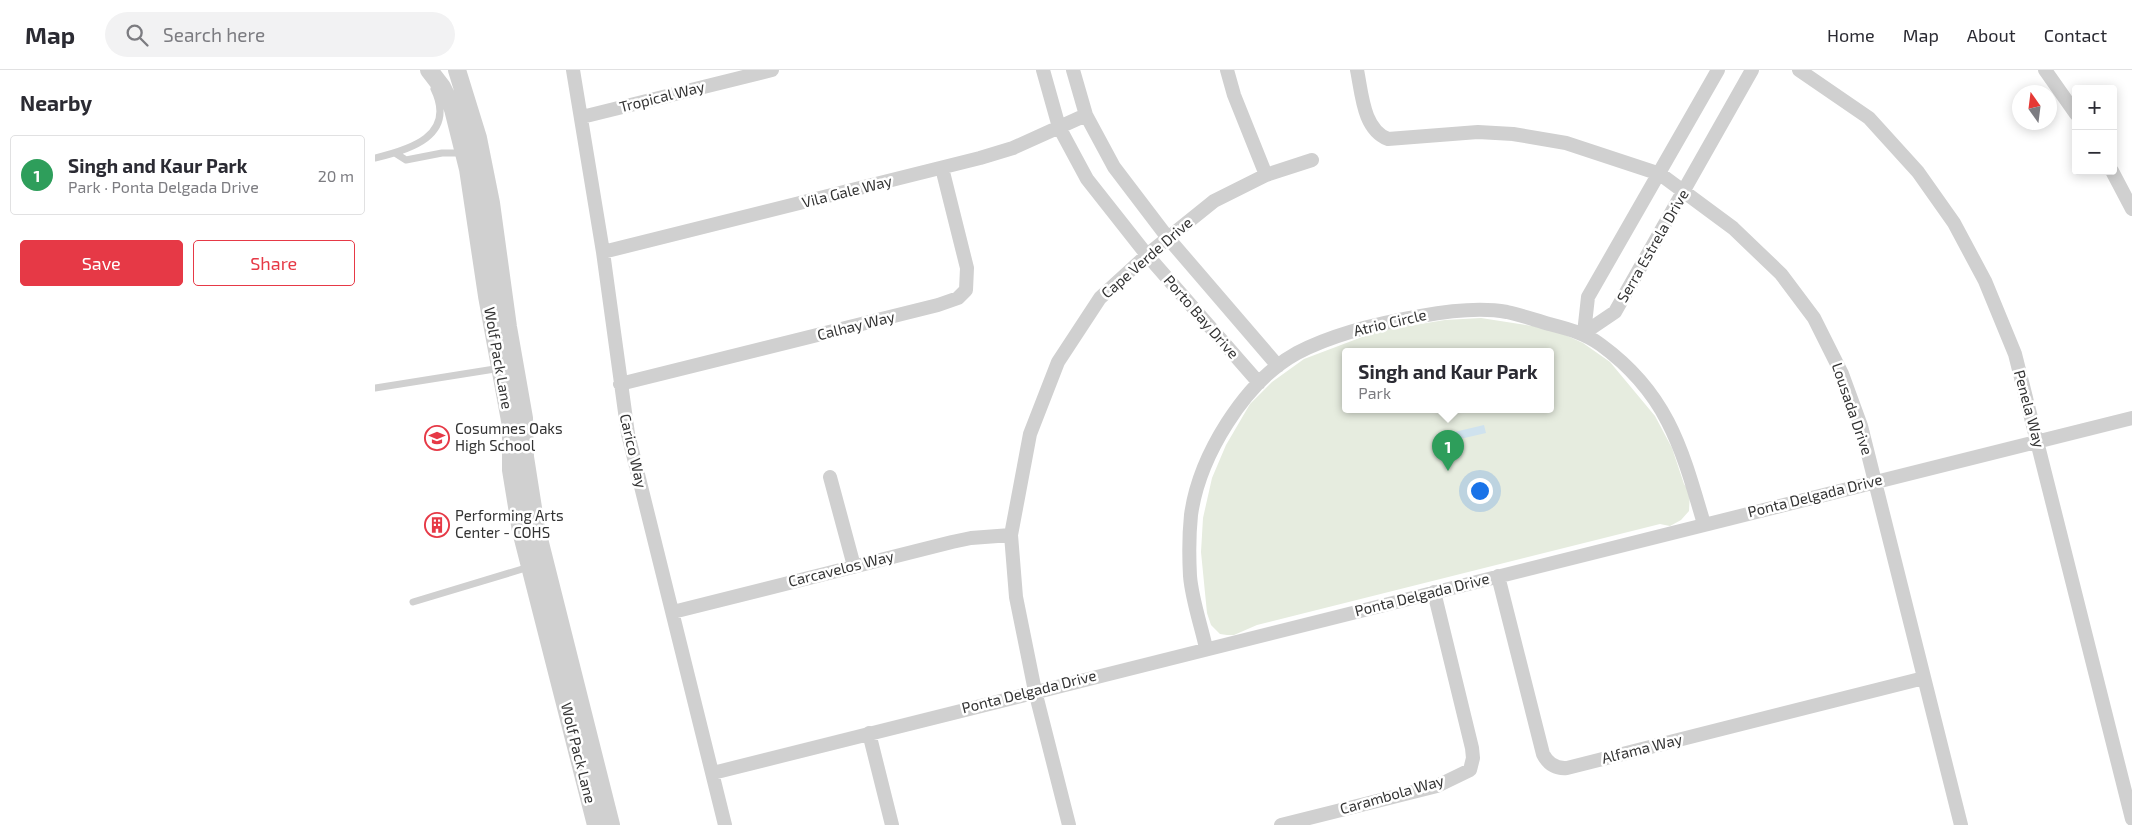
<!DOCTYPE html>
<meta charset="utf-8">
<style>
body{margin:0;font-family:"Exo 2",sans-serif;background:#f2f2f3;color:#2b2b33}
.controls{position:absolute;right:15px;top:15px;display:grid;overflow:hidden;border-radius:5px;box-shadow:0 2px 12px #0003}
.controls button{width:45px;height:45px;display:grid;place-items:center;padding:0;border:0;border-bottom:1px solid #e1e1e2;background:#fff;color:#2b2b33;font:25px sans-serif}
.compass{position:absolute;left:1637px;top:15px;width:45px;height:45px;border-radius:50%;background:#fff;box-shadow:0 2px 12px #0003;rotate:346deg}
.you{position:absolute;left:1104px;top:420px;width:18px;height:18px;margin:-12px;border:4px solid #fff;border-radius:50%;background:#1a73e8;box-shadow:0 0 0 8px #1a73e833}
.badge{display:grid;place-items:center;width:32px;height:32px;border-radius:50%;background:#e63946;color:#fff;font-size:16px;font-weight:700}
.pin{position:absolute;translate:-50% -41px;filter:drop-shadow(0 1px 2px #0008)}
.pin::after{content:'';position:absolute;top:26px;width:18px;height:15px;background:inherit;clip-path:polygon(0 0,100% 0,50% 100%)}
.popup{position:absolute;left:967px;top:278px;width:212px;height:65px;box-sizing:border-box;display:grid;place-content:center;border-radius:5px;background:#fff;filter:drop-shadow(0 1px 4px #0005);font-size:16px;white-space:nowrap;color:#7c7c81}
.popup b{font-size:19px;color:#2b2b33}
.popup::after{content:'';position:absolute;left:50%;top:100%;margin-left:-10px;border:10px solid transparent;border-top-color:#fff}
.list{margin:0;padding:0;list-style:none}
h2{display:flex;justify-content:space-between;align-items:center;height:65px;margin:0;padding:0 20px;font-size:21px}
h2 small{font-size:16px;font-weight:400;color:#7c7c81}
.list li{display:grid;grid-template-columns:32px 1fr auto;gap:15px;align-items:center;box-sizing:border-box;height:80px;margin:0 10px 10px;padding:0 10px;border:1px solid #e1e1e2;border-radius:5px}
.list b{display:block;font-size:19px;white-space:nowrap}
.list p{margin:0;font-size:16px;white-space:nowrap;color:#7c7c81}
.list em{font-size:16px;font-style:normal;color:#7c7c81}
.actions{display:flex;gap:10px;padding:15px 20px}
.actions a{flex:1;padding:11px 0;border:1px solid #e63946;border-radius:5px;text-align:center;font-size:18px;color:#e63946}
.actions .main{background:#e63946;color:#fff}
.icon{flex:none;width:28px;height:28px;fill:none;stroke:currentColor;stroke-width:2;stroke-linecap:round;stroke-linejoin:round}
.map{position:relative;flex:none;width:1757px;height:755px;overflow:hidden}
header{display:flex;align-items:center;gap:30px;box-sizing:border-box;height:70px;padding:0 25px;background:#fff;border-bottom:1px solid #e1e1e2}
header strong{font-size:24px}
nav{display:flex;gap:28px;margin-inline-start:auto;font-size:18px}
.search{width:350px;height:45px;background:#f2f2f3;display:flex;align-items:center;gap:12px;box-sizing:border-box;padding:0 18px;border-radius:28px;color:#7c7c81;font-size:19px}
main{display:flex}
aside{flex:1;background:#fff}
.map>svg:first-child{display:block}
.green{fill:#e6ecdf;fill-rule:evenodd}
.water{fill:#cfe2ee}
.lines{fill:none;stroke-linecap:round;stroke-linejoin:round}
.service{stroke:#d0d0d0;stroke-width:7}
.minor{stroke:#d0d0d0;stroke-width:14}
.tertiary{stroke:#d0d0d0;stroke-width:18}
.labels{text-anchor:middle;stroke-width:5;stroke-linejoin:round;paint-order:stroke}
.street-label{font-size:15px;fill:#333;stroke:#fff}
.poi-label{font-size:15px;fill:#333;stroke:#fff;text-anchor:start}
</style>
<header>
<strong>Map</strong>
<div class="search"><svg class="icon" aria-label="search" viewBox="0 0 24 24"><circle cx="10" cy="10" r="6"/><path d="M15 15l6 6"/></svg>Search here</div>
<nav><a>Home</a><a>Map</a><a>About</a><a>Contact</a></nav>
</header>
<main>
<aside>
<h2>Nearby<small></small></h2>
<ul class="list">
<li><span class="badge" style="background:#2e9e5b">1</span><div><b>Singh and Kaur Park</b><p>Park · Ponta Delgada Drive</p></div><em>20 m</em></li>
</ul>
<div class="actions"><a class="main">Save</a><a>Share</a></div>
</aside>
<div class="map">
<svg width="1757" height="755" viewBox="0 0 1757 755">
<rect width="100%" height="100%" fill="#fff"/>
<path class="green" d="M1106,248L1177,259L1208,273L1235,292L1280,346L1297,378L1309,414L1315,422L1314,441L1306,450L1295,456L1285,454L882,555L859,565H852L845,564L836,555L832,543L826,482L828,448L837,408L851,375L875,334L897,312L929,289L1003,261L1070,250ZM970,282H1176V340H970Z"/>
<path class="water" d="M1109,355L1111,363L1072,372L1071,364Z"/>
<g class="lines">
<path class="service" d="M20,83L31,90L67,83H89
M0,88C34,80 82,66 59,19
M0,318L126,298
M38,532L154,497"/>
<path class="minor" d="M198,0L228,182L253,364L350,755
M668,0L684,57L712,109L772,185L884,313
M698,0L711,45L739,97L793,168L903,296
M852,0L859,25L891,105
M982,0C987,24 988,59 1013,69L1103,62L1138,64L1191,73L1285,104L1358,158L1406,204L1439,248L1467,304L1486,356L1586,755
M1424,0L1494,48L1543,102L1579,153L1610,211L1640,284L1757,749
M1670,0L1701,44
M207,47L397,0
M1737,101L1757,139
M228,182L605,88L638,78L711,45
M1209,263L1240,242L1377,0
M1209,263L1213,227L1343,0
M245,314L563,235L583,228L591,220L592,198L567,98
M455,407L479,496
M1123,506L1168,684C1173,694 1181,699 1192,698L1549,608
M298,542L577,472L596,468L636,465
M831,578C826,555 817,530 815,506C814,487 814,464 816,445C824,387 869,312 922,283C960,263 1004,253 1046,246C1073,241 1105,237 1132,242C1146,245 1160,250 1174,254C1193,259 1210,263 1226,275C1293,324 1307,379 1329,454
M494,663L517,755
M338,703L1757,348
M694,755L660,621L641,527L636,465L655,364L683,292L725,228L772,185L839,131L891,105L937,90
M906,755L1062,716L1095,700L1098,688L1097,678L1059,522"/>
<path class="tertiary" d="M54,0L67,17L78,39L93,99L112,226L136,356V400L146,461L221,755
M82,0L103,68L116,133L133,257L149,348L150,387L161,457L236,755"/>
</g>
<defs>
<symbol id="school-ring" viewBox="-11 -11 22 22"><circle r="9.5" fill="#fff" stroke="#e63946" stroke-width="1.5"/><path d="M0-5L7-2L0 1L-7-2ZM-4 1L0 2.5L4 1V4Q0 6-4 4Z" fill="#e63946"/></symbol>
<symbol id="building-ring" viewBox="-11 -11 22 22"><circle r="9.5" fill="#fff" stroke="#e63946" stroke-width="1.5"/><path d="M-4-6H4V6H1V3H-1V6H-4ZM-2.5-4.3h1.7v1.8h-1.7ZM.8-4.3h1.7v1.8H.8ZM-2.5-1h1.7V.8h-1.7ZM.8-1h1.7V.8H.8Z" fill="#e63946"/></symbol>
</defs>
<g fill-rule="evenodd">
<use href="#school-ring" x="48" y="354" width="28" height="28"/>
<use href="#building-ring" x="48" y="441" width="28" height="28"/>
</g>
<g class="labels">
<g class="street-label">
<text transform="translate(287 27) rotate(-14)" y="5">Tropical Way</text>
<text transform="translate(472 122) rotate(-14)" y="5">Vila Gale Way</text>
<text transform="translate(1278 176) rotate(-60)" y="5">Serra Estrela Drive</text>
<text transform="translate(772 188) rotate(-41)" y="5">Cape Verde Drive</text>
<text transform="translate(826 247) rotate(49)" y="5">Porto Bay Drive</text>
<text transform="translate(1015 253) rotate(-13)" y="5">Atrio Circle</text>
<text transform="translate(481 256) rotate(-14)" y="5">Calhay Way</text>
<text transform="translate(123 288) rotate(80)" y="5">Wolf Pack Lane</text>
<text transform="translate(1477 339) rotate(71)" y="5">Lousada Drive</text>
<text transform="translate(1654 339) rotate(75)" y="5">Penela Way</text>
<text transform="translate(258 381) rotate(77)" y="5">Carico Way</text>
<text transform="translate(1440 426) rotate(-14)" y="5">Ponta Delgada Drive</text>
<text transform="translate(466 499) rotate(-14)" y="5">Carcavelos Way</text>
<text transform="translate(1047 525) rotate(-14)" y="5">Ponta Delgada Drive</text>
<text transform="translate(654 622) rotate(-14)" y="5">Ponta Delgada Drive</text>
<text transform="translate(1267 679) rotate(-14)" y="5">Alfama Way</text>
<text transform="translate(203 683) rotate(76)" y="5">Wolf Pack Lane</text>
<text transform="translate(1017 725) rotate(-16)" y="5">Carambola Way</text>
</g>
<g class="poi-label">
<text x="80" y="364">Cosumnes Oaks<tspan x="80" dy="17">High School</tspan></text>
<text x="80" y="451">Performing Arts<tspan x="80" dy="17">Center - COHS</tspan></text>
</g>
</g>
</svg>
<div class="controls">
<button>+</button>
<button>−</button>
</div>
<svg class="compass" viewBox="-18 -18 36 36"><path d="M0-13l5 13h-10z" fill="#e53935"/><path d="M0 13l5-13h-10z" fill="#7c7c81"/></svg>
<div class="you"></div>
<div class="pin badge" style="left:1073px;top:401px;background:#2e9e5b">1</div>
<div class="popup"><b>Singh and Kaur Park</b>Park</div>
</div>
</main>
